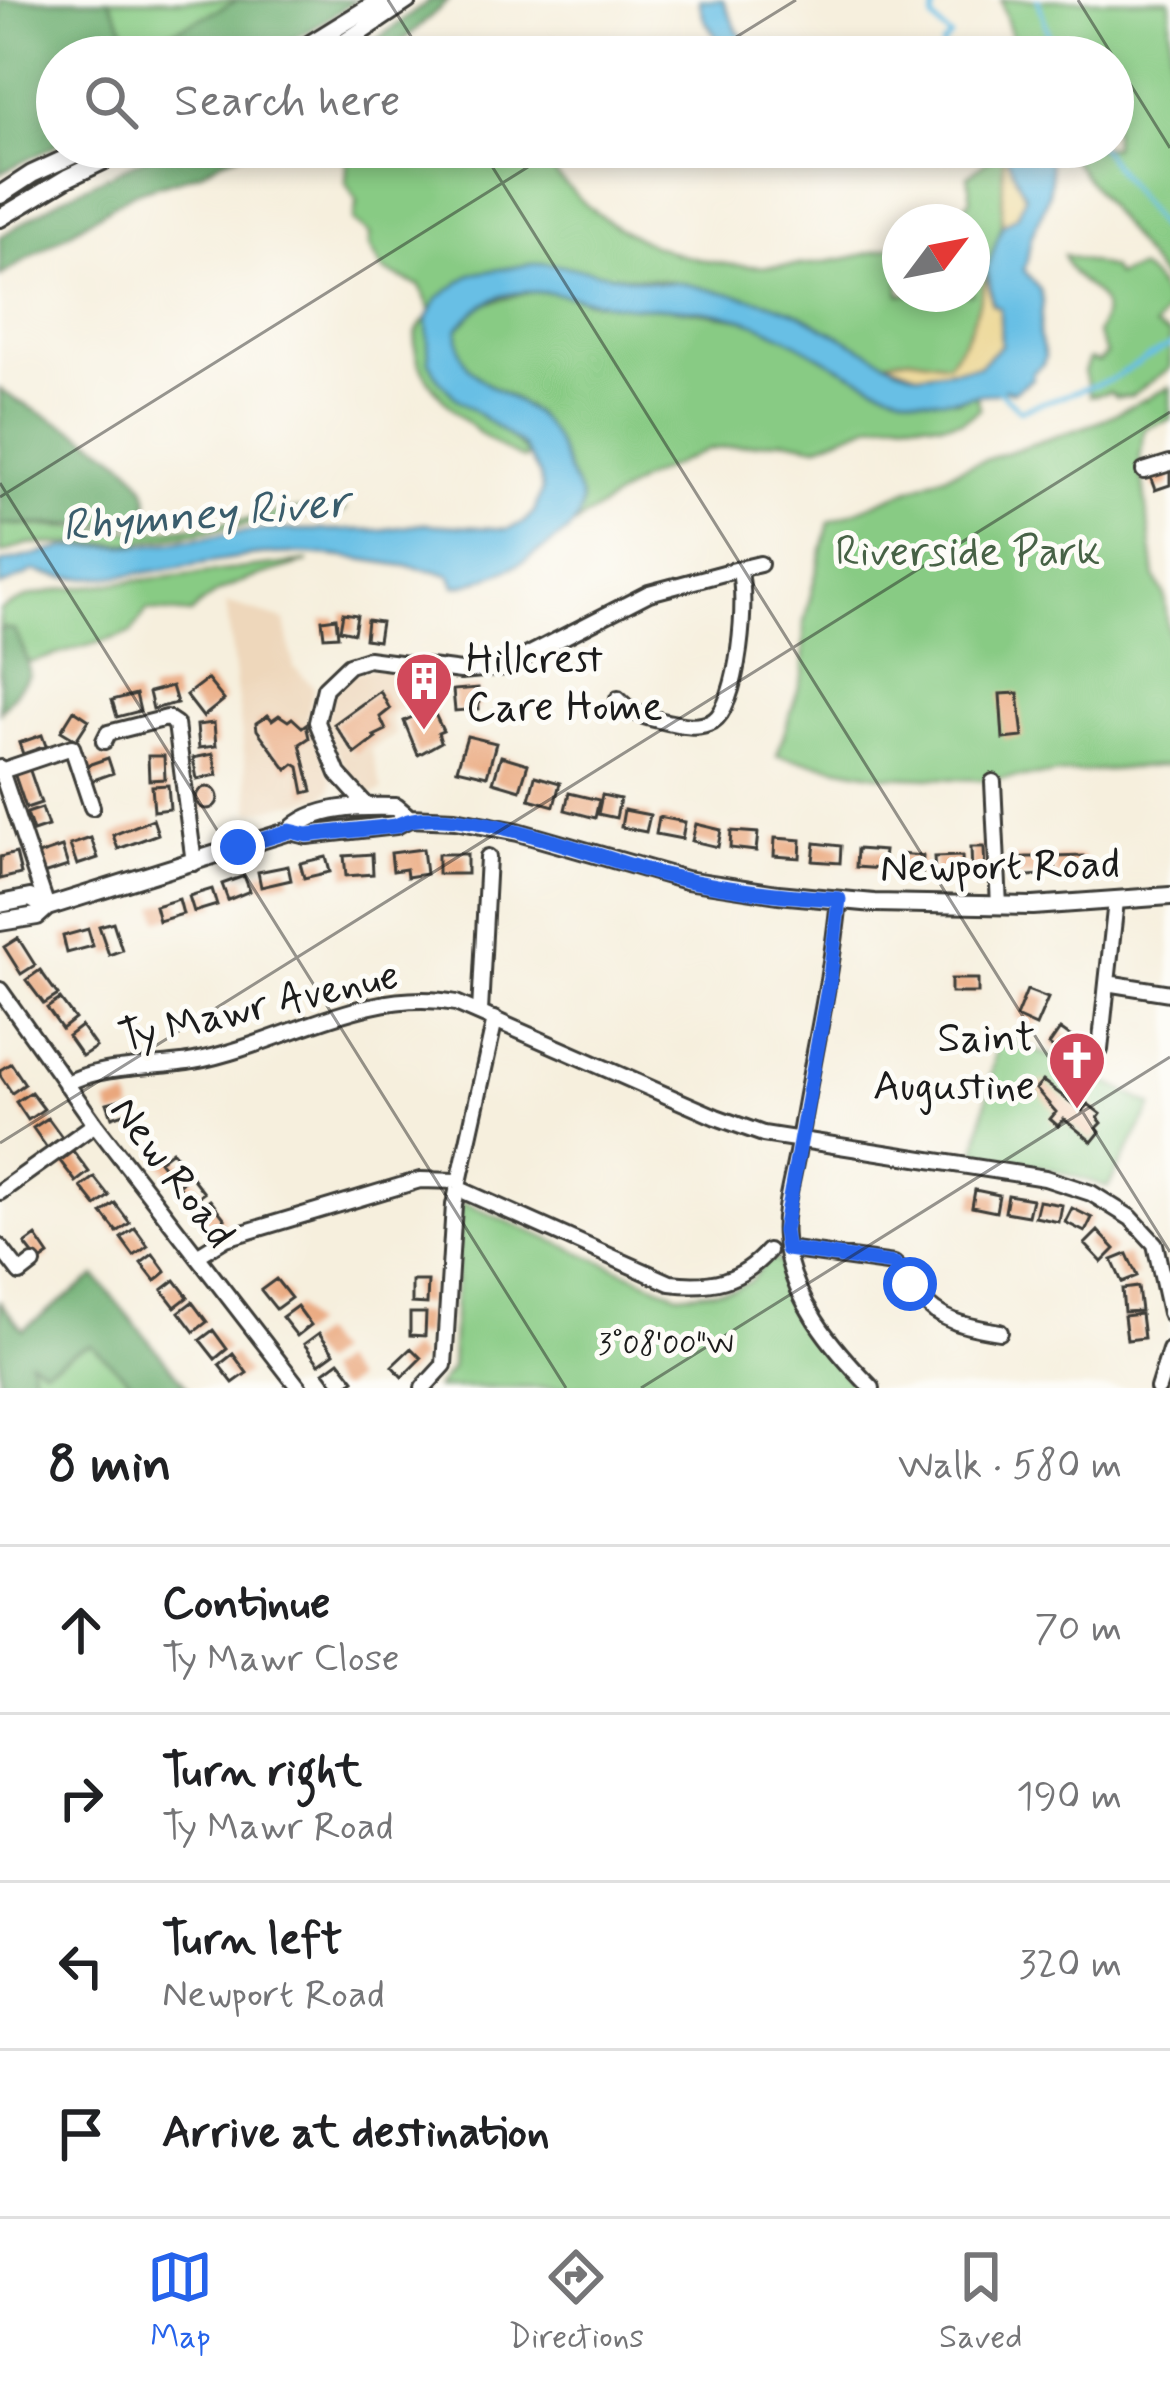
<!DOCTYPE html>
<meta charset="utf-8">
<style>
body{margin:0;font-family:Mynerve,sans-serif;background:#f6f6f6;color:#202124}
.compass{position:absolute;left:882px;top:204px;width:108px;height:108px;border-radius:50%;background:#fff;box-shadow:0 6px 18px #0003;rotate:58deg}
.stop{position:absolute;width:36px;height:36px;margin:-27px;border:9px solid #2563eb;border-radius:50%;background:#fff}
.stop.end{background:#2563eb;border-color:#fff;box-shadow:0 3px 12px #0008}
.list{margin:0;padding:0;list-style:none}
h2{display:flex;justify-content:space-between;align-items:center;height:156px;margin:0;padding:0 48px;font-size:51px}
h2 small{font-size:39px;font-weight:400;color:#757577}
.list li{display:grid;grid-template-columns:78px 1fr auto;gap:36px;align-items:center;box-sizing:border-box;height:168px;padding:0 48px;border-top:3px solid #e0e0e0}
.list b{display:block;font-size:45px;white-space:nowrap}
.list p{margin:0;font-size:39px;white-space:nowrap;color:#757577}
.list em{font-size:39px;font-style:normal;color:#757577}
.icon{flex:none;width:66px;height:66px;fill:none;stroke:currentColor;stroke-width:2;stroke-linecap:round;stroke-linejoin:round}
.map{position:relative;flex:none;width:1170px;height:1388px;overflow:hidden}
.search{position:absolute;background:#fff;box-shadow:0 6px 18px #0003;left:36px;right:36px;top:36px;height:132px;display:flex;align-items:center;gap:30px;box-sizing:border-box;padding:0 42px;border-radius:66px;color:#757577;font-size:45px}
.sheet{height:828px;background:#fff}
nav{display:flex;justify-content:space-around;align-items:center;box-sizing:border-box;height:168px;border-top:3px solid #e0e0e0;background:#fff;font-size:33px;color:#757577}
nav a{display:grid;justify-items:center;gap:6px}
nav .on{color:#2563eb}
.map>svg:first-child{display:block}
.built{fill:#eed7bb}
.green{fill:#88cb84;stroke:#527450;stroke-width:3}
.forest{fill:#6eaf72;stroke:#456647;stroke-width:3}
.sand{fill:#eeda9e;stroke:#857b5d;stroke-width:3}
.water{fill:#68bfe5;stroke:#426e80;stroke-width:3}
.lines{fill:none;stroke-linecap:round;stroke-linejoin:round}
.stream{stroke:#68bfe5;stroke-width:4.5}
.building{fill:#eaa77d}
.minor-casing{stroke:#3d3c39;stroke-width:20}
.major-casing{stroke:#3d3c39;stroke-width:22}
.minor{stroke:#fff;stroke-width:14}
.major{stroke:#fff;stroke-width:16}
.route{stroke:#2563eb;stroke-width:15}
.ticks{fill:none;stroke:#1c1c1c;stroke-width:3;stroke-opacity:0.45}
.labels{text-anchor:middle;stroke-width:10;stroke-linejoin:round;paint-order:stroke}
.park-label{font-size:42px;fill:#476246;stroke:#fdfcf7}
.poi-label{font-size:42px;fill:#1c1c1c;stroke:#fdfcf7;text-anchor:start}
.street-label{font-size:42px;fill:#1c1c1c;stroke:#fdfcf7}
.water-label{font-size:45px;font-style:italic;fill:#3a5d6c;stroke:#fdfcf7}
.ticks-label{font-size:30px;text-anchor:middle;fill:#1c1c1c;stroke:#fdfcf7;stroke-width:10;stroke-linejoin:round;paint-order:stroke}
</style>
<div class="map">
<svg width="1170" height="1388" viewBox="0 0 1170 1388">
<rect width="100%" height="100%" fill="#fdfcf7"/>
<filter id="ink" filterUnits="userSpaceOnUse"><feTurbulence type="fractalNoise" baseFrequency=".00833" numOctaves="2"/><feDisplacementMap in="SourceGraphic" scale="24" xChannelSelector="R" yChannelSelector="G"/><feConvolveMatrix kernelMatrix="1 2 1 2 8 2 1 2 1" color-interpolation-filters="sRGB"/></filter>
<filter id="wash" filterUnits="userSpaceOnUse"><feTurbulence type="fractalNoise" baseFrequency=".004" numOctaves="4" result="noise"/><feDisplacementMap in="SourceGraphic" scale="48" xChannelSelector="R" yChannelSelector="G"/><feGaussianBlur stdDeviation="2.7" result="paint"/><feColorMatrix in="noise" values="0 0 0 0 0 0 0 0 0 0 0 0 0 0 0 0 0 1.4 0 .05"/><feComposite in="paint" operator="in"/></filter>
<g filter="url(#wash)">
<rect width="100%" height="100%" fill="#f6efdd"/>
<path class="built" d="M226,603L285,620L294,667L314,687L307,718L332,781L331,790L323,797L251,812Z
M377,667L419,673L421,686L411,698V703L393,713L390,719L395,735L371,749L382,790L373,794L363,791L352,780L328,735L326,721L333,689L348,675Z"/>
<path class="green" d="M0,0H335L225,57H57Z
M1001,0H1170V290L1063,147H1113V57H1018Z
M348,147H532C553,172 577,200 605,219C692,279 803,276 900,244V294H972V222H951L971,199L968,176L1003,148L1005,202L998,240L987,269L979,308L961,348L947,363L908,357L885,361L793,311L677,282L595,273L438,298L431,311L420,286L384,271L369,245L370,234L353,221L357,201L346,183Z
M1064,255L1111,268L1116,276L1139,268C1153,276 1164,293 1167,309L1155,327L1170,335V368L1131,396L1117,397L1110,392L1090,396L1084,372L1089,359L1099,362L1106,354L1097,333C1121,286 1073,294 1064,255Z
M535,291H555L593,302L664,307L745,319L957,401L976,394L980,409L962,421L942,423L900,419L872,424L817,446L785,440L707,450L643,479L571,527C584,505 580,498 570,476C561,454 552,428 533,412C498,383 456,383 458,328L483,304Z
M427,318L428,332L487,416L527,453L525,459C487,449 379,358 427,318Z
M1170,387V420L1145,428L1140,459L1155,577L1164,595L1170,647V765L983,780L883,776L777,756L803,674L804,622L829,522L967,466L1096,423Z
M339,507L345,510L340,514L321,513L126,544H27L0,554V524L148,532L259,518L280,511Z
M309,561C268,576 220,580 191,614L147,610L131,633L29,663L17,635L4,628L0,631V610L30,596L62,589Z
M999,1035L1075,1066L1153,1106L1108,1187L1048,1168L975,1158Z
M464,1203L678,1294L733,1289L750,1281L767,1260H778L810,1333L856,1388H436L451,1369L460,1207Z
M95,1276L188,1388H36L22,1330Z"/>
<path class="forest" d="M0,0H109L135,49L239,0H356L309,31L257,57H57V145L0,173Z
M431,0H449L385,57H352Z
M168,147H258L221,160L200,173L133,193L0,276V237L64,197Z
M0,389C36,420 183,462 140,525L0,524Z
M4,628L14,630C21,643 29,661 29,675L0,712V631Z
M95,1276L188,1388H139L91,1345C73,1348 62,1362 44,1368L30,1360L36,1388H0V1302L23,1330Z"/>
<path class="sand" d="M1003,148L1025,196L1018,215L1002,226Z
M987,275L992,304L1000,308L1001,345L979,366L919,374L885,361L909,357L947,363C972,337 977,308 987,275Z"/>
<path class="water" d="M699,0H723L738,32L767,57H730L704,19Z
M1002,147H1045C1058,180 1047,203 1033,232C1028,243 1029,258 1024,270L1040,290L1043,301L1039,335L1045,356L1043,364L1032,373L1033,378L1013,392L1005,389C992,396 985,393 971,396C888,416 822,347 748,321C716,309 673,308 639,307C592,306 549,283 502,296C483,302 471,314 458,328C456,385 505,386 538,417C555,433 561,452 569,473C572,481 579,490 581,498C588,527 542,549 522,562C511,569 466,587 455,586L451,576L436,571C377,562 318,549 258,555C196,561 93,591 35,571L0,587V563L64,548L146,545L262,530H380L423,524L507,529L523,523L534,512L542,490L540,476L523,446L456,398L439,380L429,361L427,318L438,298L471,274L539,263L556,265L660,283L677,282L767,302L793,311L897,367L919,374L979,366L1001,345L1000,308L993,304L987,269L1002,226L1018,215L1025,196Z"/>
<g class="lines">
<path class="stream" d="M935,0L933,20L951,37L942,46L946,57
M1038,0L1056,57
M1100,147L1170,241
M995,387L1020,410L1108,381L1170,345"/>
</g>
<g id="blocks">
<path class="building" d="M1170,464V485L1155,490L1148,471Z
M343,613L357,615L354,633L340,630Z
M336,618L338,636L324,637L322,620Z
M367,620L381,622L378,641L365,639Z
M207,679L224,700L203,717L186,695Z
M172,686L177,703L153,709L149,692Z
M478,688L479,709L455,711L453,690Z
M380,691L390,709L380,717L386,730L374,736L376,738L355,754L334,724Z
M1018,693L1023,737L1003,739L1000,694Z
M136,694L140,711L117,717L112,700Z
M432,708L443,731L438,733L441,742L418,755L404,721Z
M74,710L89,720L76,740L61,731Z
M268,715L272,720L279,715L288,721L292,718L302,727L306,724L309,738L300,744L312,791L304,793L299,767L294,764L287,770L257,730L256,723Z
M214,723L216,746L199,748L197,725Z
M42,735L46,746L23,754L19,743Z
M467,736L496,743L487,776L457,769Z
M213,754L217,775L197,779L193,758Z
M148,756H164L165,779L149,780Z
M501,756L528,764L520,790L493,782Z
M108,758L113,773L91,781L85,766Z
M28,765L41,803L26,808L13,770Z
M535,776L560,783L554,806L529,799Z
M168,785L170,809L154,811L152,786Z
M196 798a11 11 0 1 1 22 0a11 11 0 1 1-22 0Z
M569,793L599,800L595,818L565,810Z
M602,795L620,799L616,818L598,814Z
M42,808L48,826L33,831L27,813Z
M624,810L650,815L646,832L621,827Z
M659,817L685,822L682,839L656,834Z
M153,819L158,834L118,849L113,835Z
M696,824L721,830L718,847L692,841Z
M731,831L758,833L756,851L730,848Z
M91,838L98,858L77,865L70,845Z
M775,838L801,840L800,858L774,856Z
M815,843L841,846L840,863L813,861Z
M62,847L68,866L43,874L38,855Z
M971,847H984L985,876L972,877Z
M423,849L426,874L407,877L406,869L393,871L391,853Z
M857,849L884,851L882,869L856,867Z
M16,853L21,874L0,879V857Z
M372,854L373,874L346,876L344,856Z
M438,854H467V874H438Z
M897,854L923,856L922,874L895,872Z
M962,856L963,875L935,876L934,857Z
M1083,856L1084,875L1056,876L1055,857Z
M326,857L330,872L304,878L300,863Z
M1027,857H1041L1042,875L1014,877L1013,858Z
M288,866L291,880L261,887L258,872Z
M244,876L250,891L228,900L222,884Z
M212,889L217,905L194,912L189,896Z
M179,899L183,914L159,921L155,906Z
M113,922L122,950L109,955L99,926Z
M88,929L93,946L67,953L63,936Z
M18,938L35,965L21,974L4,947Z
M40,970L58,995L44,1004L26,980Z
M951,979H978V993H951Z
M1027,990L1048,998L1036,1026L1016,1017Z
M60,999L75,1019L62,1029L47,1008Z
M81,1026L96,1047L82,1056L68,1036Z
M1060,1029L1095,1054L1089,1063L1085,1060L1080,1067L1049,1045Z
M11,1063L25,1084L12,1093L0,1075V1070Z
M1043,1081L1082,1111L1088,1104L1101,1114L1098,1118L1102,1123L1097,1128L1100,1132L1092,1142L1064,1119L1058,1126L1050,1119L1056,1112L1036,1089Z
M31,1092L44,1109L28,1120L16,1102Z
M129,1097L133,1110L112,1117L107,1103Z
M48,1118L62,1137L47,1148L33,1128Z
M73,1151L89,1172L76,1182L60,1161Z
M172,1151L185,1168L172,1178L159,1161Z
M190,1175L204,1193L191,1202L178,1185Z
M94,1177L109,1196L96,1206L81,1187Z
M975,1190L999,1195L996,1212L972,1207Z
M1008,1195L1032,1199L1028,1216L1005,1212Z
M210,1200L225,1219L213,1229L198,1209Z
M1039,1201L1062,1205L1059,1222L1035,1217Z
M115,1203L130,1223L117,1232L102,1213Z
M1072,1208L1092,1218L1085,1232L1065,1222Z
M135,1228L148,1246L134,1256L121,1238Z
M1098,1231L1115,1249L1102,1262L1085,1244Z
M36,1236L49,1255L39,1262L25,1244Z
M153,1254L166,1272L155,1281L141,1263Z
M1127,1254L1137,1276L1122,1282L1112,1260Z
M276,1279L291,1298L276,1309L261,1290Z
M175,1280L188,1297L175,1307L162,1290Z
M412,1281H428L427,1304L412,1303Z
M1138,1287L1141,1311L1124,1312L1122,1289Z
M192,1302L207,1322L194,1332L179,1312Z
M297,1306L311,1325L297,1336L282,1317Z
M410,1313H426L425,1336L410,1335Z
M1141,1314L1144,1338L1127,1340L1124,1316Z
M213,1330L227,1349L215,1359L200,1340Z
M319,1333L334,1353L319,1364L304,1344Z
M411,1348L421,1358L402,1377L392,1366Z
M233,1354L247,1373L233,1383L219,1365Z
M339,1361L354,1380L344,1388H336L324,1372Z"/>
</g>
</g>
<g filter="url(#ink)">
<use href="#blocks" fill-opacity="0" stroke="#3d3c39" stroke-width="3"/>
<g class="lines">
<defs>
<path id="minor" d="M1144,471L1170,463
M739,569L760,564
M104,741L108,733L167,718L176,724L194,863
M0,768L47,907
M1,771L72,747L92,807
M993,782L999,906
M368,807L338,774L317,722L325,688L349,665L368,659L461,671L505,667L649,593L739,569C748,596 739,704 713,721C699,729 682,725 667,722C647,718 632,714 618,699
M839,899C831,983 811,1064 798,1147C794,1175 782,1209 785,1238C790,1298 832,1348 872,1388
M1116,901L1107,983L1170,993
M0,990L95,1124L299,1388
M480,1012L488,857
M1100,1050L1107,983
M66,1084C97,1065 158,1068 194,1061C281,1045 365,986 456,1003L716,1117L763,1134L1045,1178L1091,1193L1131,1218L1155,1244L1170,1313
M457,1188L670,1283C710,1288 741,1282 768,1251
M0,1192L95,1124
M0,1247L20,1273L33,1263
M786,1249L894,1264C905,1273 910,1285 919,1296C940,1322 969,1327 1000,1332
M197,1256L226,1238L420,1180L458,1181
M423,1388L444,1365L454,1205L495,1019
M1158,1388L1170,1350"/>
<path id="major" d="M289,57L381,0
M323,57L408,0
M0,195L32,174L91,147
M0,218L67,178L132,147
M290,831C313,806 362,806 396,807L409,818
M0,904L30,898L47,907
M0,922L37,916L47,907L290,831L307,835L396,825L409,818L455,820L518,832L686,880L778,894L874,903L1033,906L1170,896"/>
</defs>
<use href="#minor" class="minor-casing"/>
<use href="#major" class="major-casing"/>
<use href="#minor" class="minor"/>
<use href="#major" class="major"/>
</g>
</g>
<g class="lines" filter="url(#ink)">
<path class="route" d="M238,847L290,831L307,835L396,826C448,795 605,861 664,875C721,889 781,896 839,899L830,977L784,1231L787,1249L895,1264L910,1284"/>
</g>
<path class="ticks" d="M388,0L424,57M1078,0L1170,148M704,57L796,0M480,147L1170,1252M0,483L566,1388M0,497L560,147M0,1143L1170,412M641,1388L1170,1057"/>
<defs>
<symbol id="building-pin" viewBox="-11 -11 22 30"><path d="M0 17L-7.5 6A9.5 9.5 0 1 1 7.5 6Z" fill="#d1495b" stroke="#fdfcf7"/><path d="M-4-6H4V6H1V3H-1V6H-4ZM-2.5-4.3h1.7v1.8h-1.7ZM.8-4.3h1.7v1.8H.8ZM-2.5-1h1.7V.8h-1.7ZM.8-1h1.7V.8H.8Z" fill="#fff"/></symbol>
<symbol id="church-pin" viewBox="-11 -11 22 30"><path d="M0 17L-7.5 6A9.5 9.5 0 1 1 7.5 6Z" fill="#d1495b" stroke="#fdfcf7"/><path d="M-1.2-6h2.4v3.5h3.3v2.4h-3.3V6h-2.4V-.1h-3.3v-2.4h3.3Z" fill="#fff"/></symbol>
</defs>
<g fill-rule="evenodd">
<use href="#building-pin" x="391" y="648" width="66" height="90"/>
<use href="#church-pin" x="1044" y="1027" width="66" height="90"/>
</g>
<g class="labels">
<g class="park-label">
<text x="968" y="565">Riverside Park</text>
</g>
<g class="poi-label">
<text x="466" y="672">Hillcrest<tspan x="466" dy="48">Care Home</tspan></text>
<text x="1035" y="1051" text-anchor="end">Saint<tspan x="1035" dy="48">Augustine</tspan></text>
</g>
<g class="street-label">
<text transform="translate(1000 864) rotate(-1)" y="15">Newport Road</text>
<text transform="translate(258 1004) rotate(-13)" y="15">Ty Mawr Avenue</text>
<text transform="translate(174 1171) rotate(53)" y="15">New Road</text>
</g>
<g class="water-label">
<text transform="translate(205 512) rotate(-5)" y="16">Rhymney River</text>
</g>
</g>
<g class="ticks-label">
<text x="666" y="1353">3°08'00"W</text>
</g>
</svg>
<svg class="compass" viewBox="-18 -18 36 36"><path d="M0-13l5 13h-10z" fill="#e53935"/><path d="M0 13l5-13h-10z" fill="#757577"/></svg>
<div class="stop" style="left:910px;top:1284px"></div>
<div class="stop end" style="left:238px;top:847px"></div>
<div class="search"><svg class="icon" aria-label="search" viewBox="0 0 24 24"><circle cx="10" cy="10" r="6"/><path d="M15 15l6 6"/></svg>Search here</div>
</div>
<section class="sheet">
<h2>8 min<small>Walk · 580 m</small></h2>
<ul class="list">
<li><svg class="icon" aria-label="ahead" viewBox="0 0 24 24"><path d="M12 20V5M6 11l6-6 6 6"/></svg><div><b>Continue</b><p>Ty Mawr Close</p></div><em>70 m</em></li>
<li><svg class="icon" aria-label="right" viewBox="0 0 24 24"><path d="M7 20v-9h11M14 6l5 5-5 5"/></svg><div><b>Turn right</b><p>Ty Mawr Road</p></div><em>190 m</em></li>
<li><svg class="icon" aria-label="left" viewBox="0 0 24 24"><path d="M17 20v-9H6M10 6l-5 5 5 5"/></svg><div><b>Turn left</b><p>Newport Road</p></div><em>320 m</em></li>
<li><svg class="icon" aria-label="arrive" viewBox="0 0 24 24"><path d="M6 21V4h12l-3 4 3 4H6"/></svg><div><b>Arrive at destination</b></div></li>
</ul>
</section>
<nav>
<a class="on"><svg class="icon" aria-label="map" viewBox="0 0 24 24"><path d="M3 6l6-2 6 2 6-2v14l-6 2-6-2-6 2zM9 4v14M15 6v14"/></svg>Map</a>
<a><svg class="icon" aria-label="directions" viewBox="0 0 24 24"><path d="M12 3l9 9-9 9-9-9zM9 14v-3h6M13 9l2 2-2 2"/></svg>Directions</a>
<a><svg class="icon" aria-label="saved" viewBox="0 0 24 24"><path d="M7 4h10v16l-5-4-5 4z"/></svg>Saved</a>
</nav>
